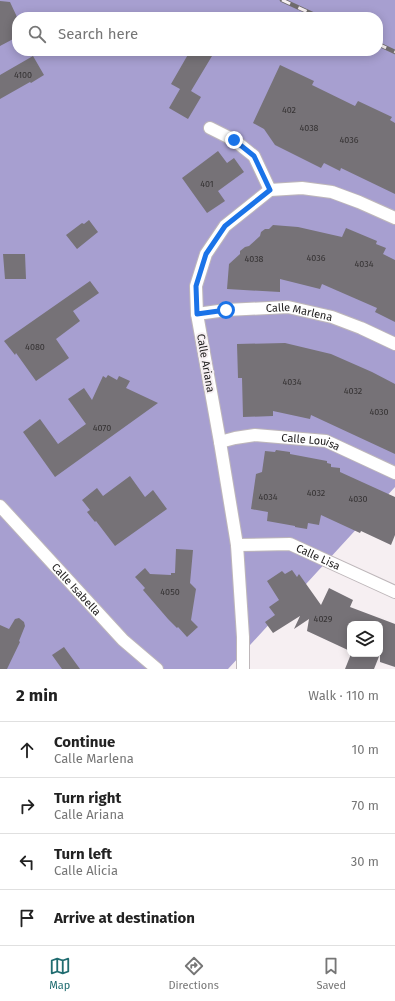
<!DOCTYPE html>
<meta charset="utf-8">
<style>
body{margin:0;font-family:"Fira Sans",sans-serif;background:#f6f6f6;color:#222}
.controls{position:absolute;right:12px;bottom:12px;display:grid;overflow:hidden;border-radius:8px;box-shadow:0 2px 10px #0003}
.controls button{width:36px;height:36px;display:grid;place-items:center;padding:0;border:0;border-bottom:1px solid #e0e0e0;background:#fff;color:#222;font:20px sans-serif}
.stop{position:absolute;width:12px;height:12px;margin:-9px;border:3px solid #1a73e8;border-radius:50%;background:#fff}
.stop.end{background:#1a73e8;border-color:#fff;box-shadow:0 1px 4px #0008}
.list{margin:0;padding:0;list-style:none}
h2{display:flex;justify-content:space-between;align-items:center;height:52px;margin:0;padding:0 16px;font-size:17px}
h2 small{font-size:13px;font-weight:400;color:#767676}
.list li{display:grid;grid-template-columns:26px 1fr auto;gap:12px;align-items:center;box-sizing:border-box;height:56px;padding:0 16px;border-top:1px solid #e0e0e0}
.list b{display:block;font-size:15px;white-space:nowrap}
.list p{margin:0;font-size:13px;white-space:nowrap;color:#767676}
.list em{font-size:13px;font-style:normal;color:#767676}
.icon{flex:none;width:22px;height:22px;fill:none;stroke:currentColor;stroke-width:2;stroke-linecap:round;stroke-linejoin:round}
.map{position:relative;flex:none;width:395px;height:669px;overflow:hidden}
.search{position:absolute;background:#fff;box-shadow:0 2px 10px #0003;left:12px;right:12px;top:12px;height:44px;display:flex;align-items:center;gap:10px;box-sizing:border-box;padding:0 14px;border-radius:16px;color:#767676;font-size:15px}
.sheet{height:276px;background:#fff}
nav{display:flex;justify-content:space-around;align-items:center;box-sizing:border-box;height:56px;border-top:1px solid #e0e0e0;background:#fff;font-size:11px;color:#767676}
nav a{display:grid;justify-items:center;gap:2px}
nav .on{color:#206c70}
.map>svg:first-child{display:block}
.water{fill:#a79fd0;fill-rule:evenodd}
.building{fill:#767277}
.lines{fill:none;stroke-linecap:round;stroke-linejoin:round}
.minor-casing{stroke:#beb7ba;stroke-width:14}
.minor{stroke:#fff;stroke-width:12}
.rail-casing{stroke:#706c6d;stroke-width:4.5}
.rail{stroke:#f6eff2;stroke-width:3;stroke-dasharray:9;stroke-linecap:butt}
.route{stroke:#1a73e8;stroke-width:5}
.labels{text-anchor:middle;stroke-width:4;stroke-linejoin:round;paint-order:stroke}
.number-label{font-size:9px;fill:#363334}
.street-label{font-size:11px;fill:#201e1e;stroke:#f6eff2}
</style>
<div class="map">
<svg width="395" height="669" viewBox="0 0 395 669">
<rect width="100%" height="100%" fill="#f6eff2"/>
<path class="water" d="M0,0H395V487L228,669H0ZM17,17H378V51H17Z"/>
<path class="building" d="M0,1L10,2L17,17V37L0,46Z
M190,51H215L191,91L201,97L188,119L169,108L180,89L171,84Z
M33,56L44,75L31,83L30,82L0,99V75Z
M280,65L314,81L312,85L355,106L358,101L392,117L390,120L395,123V194L341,168L340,171L324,163L321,168L275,145L264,129L253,123Z
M218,151L227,163L234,158L244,172L218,191L225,201L207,213L182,178Z
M89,220L98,232L77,249L66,235L82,223L84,224Z
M273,225L298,227L342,237L346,228L377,241L376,244L386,248L383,254L395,260V322L375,312L377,308L322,284L320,289L280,279V292L227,289L229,264L240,254V251L245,247L249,246L260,236L261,232L265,229H269Z
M3,254H25L26,279H5Z
M90,281L99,293L73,311L80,321L56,339L69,358L36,381L16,353L15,355L4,341Z
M285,343L331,354L372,372L395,384V454L311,415L310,419L273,411V416L243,417L242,378H238L237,344Z
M108,375L117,380L119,376L130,381L126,388L158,403L55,477L23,432L40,419L58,444L86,424L68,399L84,388L92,400L103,376L106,378Z
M276,450L290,452V454L327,461V463L331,464V467L340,468V472L395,497V535L391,545L361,531L360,533L321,515L319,525L308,523L307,529L295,527V526L267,521L268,512L251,509L256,474L262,472L265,451L275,452Z
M130,476L145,497L153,490L167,509L115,546L96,521L95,522L87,512L90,510L82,500L97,488L103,496Z
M176,549L193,550L190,583L196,589L191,620L198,627L187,637L178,627L177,628L168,619L143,590L145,588L135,577L145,568L150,574L171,575V573H175Z
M292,570L297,577L299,574L321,605L329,588L353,600L350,607L395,624V667L380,662V624H350V651L307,631L309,619L294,629L300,616L273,633L265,622L275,615L269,607L279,600L267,581L282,571L285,574Z
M19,618L24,622L25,626L19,641L20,642L7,669H0V625L9,629L15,619Z
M64,647L80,669H62L52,655Z
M351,654H380L374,669H345Z"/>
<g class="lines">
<defs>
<g id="minor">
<path d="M210,128L234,140L254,156L270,190"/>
<path id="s1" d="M197,314L226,310L288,307L332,317L361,328L395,344"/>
<path id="s2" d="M220,442L235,438L255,435L326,441L395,473"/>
<path id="s3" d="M0,506L123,640L157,669"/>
<path id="s4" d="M237,545L290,544L395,592"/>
<path d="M243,669V637L237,545L220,442L197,314L196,286L206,254L225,226L270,190L302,188L332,192L359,202L395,218"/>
</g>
</defs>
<use href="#minor" class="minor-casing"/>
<use href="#minor" class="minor"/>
<defs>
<path id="rail" d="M282,0L319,17
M378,44L395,52"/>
</defs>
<use href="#rail" class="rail-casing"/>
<use href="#rail" class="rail"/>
</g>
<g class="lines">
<path class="route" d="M226,310L197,314L196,286L206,254L225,226L270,190L254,156L234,140"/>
</g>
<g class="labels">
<g class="number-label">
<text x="23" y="78">4100</text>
<text x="289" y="113">402</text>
<text x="309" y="131">4038</text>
<text x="349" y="143">4036</text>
<text x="207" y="187">401</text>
<text x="316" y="261">4036</text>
<text x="254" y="262">4038</text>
<text x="364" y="267">4034</text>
<text x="35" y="350">4080</text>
<text x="292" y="385">4034</text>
<text x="353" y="394">4032</text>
<text x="379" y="415">4030</text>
<text x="102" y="431">4070</text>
<text x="316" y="496">4032</text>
<text x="268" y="500">4034</text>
<text x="358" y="502">4030</text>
<text x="170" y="595">4050</text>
<text x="323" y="622">4029</text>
</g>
<g class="street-label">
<text dy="4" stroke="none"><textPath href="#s1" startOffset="103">Calle Marlena</textPath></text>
<text transform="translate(206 363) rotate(80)" y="4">Calle Ariana</text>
<text dy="4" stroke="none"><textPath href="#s2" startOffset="92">Calle Louisa</textPath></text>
<text dy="4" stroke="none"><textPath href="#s4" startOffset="84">Calle Lisa</textPath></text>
<text dy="4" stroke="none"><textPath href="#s3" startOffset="113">Calle Isabella</textPath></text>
</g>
</g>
</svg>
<div class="controls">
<button><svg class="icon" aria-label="layers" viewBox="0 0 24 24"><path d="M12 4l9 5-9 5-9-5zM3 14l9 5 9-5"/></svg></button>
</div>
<div class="stop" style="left:226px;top:310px"></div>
<div class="stop end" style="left:234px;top:140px"></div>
<div class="search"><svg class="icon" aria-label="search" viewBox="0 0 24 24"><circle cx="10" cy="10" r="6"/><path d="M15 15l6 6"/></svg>Search here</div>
</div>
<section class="sheet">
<h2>2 min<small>Walk · 110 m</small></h2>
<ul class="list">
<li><svg class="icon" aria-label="ahead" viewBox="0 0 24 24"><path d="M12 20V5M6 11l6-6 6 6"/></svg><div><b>Continue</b><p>Calle Marlena</p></div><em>10 m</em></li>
<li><svg class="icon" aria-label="right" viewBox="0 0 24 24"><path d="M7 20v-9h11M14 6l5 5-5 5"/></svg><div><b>Turn right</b><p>Calle Ariana</p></div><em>70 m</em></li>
<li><svg class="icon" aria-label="left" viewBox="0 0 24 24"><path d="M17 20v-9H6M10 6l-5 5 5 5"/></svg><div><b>Turn left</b><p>Calle Alicia</p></div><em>30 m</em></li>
<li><svg class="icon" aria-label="arrive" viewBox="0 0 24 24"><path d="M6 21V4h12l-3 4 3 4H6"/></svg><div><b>Arrive at destination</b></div></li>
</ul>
</section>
<nav>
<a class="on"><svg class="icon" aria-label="map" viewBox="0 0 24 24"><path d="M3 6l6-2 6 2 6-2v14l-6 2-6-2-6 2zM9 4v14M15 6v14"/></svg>Map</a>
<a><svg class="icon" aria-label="directions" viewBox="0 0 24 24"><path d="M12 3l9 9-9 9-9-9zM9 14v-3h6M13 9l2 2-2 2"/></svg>Directions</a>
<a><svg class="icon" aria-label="saved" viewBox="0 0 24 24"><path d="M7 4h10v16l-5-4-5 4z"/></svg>Saved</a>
</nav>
